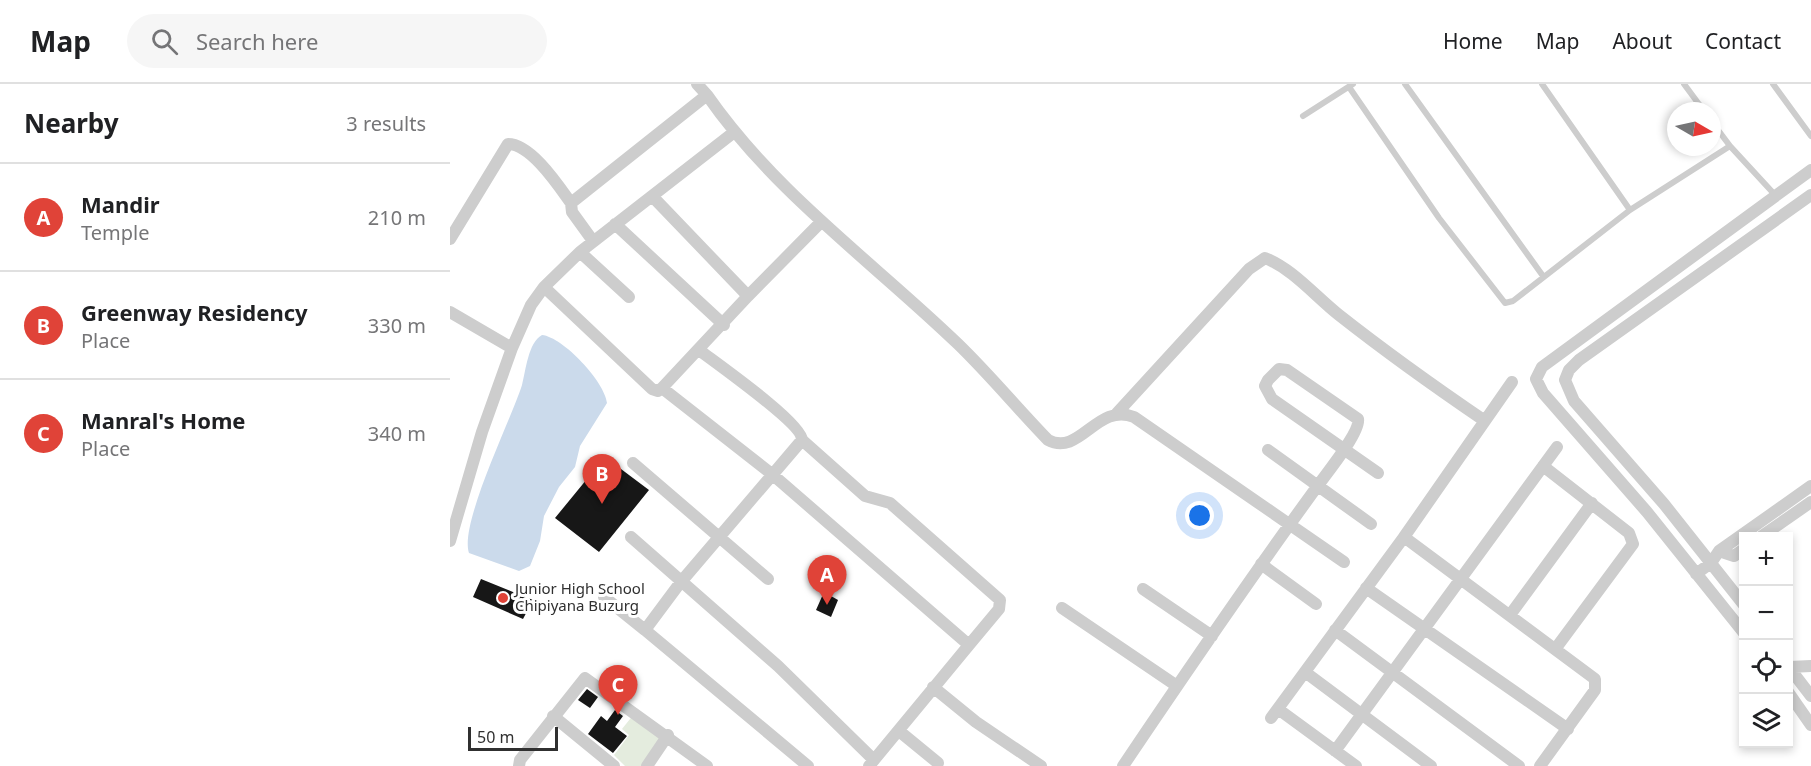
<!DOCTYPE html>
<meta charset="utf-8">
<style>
body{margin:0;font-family:"Noto Sans",sans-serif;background:#f6f6f6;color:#202124}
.controls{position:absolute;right:18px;bottom:18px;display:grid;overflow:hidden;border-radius:0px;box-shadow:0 3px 9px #0003}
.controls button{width:54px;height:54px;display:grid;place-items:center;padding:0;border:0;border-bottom:2px solid #e0e0e0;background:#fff;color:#202124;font:30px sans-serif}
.compass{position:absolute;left:1217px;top:18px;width:54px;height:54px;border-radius:50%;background:#fff;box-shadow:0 3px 9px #0003;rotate:99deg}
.scale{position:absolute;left:18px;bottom:15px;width:90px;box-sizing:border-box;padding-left:6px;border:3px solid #303030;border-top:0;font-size:16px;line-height:21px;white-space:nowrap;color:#303030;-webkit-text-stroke:4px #fff;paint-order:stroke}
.you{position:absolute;left:750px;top:432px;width:21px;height:21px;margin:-15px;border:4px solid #fff;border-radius:50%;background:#1a73e8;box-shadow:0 0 0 9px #1a73e833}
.badge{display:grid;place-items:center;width:39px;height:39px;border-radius:50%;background:#e04338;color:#fff;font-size:20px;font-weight:700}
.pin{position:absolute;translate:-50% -50px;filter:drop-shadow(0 2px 3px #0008)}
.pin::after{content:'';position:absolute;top:32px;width:21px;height:18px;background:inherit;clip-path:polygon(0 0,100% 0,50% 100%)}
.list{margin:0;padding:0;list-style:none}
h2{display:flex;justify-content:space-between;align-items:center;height:78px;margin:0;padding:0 24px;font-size:26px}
h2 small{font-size:20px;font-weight:400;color:#757577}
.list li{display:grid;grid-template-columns:39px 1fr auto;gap:18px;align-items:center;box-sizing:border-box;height:108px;padding:0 24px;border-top:2px solid #e0e0e0}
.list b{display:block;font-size:22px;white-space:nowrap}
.list p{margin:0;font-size:20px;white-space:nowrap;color:#757577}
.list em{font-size:20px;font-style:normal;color:#757577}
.icon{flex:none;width:33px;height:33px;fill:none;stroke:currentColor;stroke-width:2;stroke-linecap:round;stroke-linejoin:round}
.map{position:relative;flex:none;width:1361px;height:682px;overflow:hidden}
header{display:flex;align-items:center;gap:36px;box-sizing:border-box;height:84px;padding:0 30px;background:#fff;border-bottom:2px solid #e0e0e0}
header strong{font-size:28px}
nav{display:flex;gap:33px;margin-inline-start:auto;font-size:21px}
.search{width:420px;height:54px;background:#f6f6f6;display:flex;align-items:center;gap:15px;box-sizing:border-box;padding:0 21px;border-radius:33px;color:#757577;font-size:22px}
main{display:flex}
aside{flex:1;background:#fff}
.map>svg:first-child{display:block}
.green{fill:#e4ecde}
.water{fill:#cbdaeb}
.building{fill:#171717}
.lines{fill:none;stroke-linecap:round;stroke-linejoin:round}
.service{stroke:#cdcdcd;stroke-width:6}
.minor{stroke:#cdcdcd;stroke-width:12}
.poi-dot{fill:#e04338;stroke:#fff;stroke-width:2}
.labels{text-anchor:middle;stroke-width:6;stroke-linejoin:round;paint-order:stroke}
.poi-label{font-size:15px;fill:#303030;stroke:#fff;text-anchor:start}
</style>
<header>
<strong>Map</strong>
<div class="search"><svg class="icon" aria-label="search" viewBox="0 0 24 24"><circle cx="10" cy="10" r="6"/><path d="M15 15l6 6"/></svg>Search here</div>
<nav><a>Home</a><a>Map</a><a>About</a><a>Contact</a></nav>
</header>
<main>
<aside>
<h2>Nearby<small>3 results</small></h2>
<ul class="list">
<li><span class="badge">A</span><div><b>Mandir</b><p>Temple</p></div><em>210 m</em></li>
<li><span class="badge">B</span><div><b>Greenway Residency</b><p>Place</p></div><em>330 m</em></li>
<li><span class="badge">C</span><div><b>Manral's Home</b><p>Place</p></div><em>340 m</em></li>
</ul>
</aside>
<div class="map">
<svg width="1361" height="682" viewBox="0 0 1361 682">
<rect width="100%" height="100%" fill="#fff"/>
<path class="green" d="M184,630L215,651L192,682H175L164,671L179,651L172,645Z"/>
<path class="water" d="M92,251C113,253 155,298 157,319L130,362L125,383L109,403L94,432L90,457L80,482L69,487L19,469C9,440 61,336 72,301C76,286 78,259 92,251Z"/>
<path class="building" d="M155,373L199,406L149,468L105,434Z
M31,495L83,516L73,535L23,513Z
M374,508L388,516L381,533L366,526Z
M137,605L148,613L140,624L128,616Z
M165,626L173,632L165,643L177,652L163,669L138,650L151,632L157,637Z"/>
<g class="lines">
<path class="service" d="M955,0L1093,192
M1092,0L1180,126
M1234,0L1254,27
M1323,0L1361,52
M899,3L989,134L1055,219L1063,217L1180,126L1280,62
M853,32L903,0
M1262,38L1280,62L1326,112"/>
<path class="minor" d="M257,11C325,109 423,178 508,260C539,290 567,324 598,356C630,373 647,318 684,333L894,478
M165,140L274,241
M0,155L58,60C81,60 108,101 121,119
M143,157L122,128L121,119L257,11L247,0
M130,168L179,213
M94,203L202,305L208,307L212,304L298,212L202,112
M298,212L371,138
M0,228L62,264
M249,266C266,279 353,340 352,356L230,499L195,546L358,682
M1062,298L954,453L1145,595V606L1090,682
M212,304L323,391L519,561L419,682
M667,329L799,185L815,174C843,185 865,212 889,231C936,268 985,303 1035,337
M352,356L415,412L440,419L550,516L549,525L519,561
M818,366L921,440
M183,379L318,495
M1093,382L1179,449L1183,460L1106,564
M1312,452L1361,418
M181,453L328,582L424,676
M0,457L32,348L62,264L81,221L94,203L130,168L283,49
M1269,467L1284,472L1294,465
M811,480L866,520
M1246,490L1261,479L1269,467L1361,402
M916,504L1118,645
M693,505L762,552
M154,513L195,546
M1294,521L1214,420L1124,317L1115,296L1119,286L1129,276L1361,111
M612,524L727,602
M1060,531L1142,419
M885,546L1069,682
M1294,549L1197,428L1093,309L1086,295L1092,283L1361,86
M1338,582L1361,612
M1340,583L1361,582
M855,588L981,682
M483,603L526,638L591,682
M1338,608L1361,641
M828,625L906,682
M103,632L164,682
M821,634L954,453
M449,647L488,679
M885,667L1107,363
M69,682L70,676L135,594L257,682
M197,682L218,651
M673,682C737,587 801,493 869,400C877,389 911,347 908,335L837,286L829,285L818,296L815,302L822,315L928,389"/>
</g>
<circle class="poi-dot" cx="53" cy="514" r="6"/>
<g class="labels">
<g class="poi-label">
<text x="65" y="510">Junior High School<tspan x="65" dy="17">Chipiyana Buzurg</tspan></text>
</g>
</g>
</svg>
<div class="controls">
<button>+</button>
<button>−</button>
<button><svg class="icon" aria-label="locate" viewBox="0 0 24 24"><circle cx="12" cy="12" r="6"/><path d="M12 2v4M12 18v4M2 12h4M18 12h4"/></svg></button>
<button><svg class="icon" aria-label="layers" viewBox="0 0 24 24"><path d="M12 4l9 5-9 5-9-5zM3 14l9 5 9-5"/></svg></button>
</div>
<svg class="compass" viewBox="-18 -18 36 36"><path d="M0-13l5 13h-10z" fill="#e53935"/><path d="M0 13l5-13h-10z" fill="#757577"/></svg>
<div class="scale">50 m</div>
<div class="you"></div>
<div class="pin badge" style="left:377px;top:521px">A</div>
<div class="pin badge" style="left:152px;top:420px">B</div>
<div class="pin badge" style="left:168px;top:631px">C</div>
</div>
</main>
